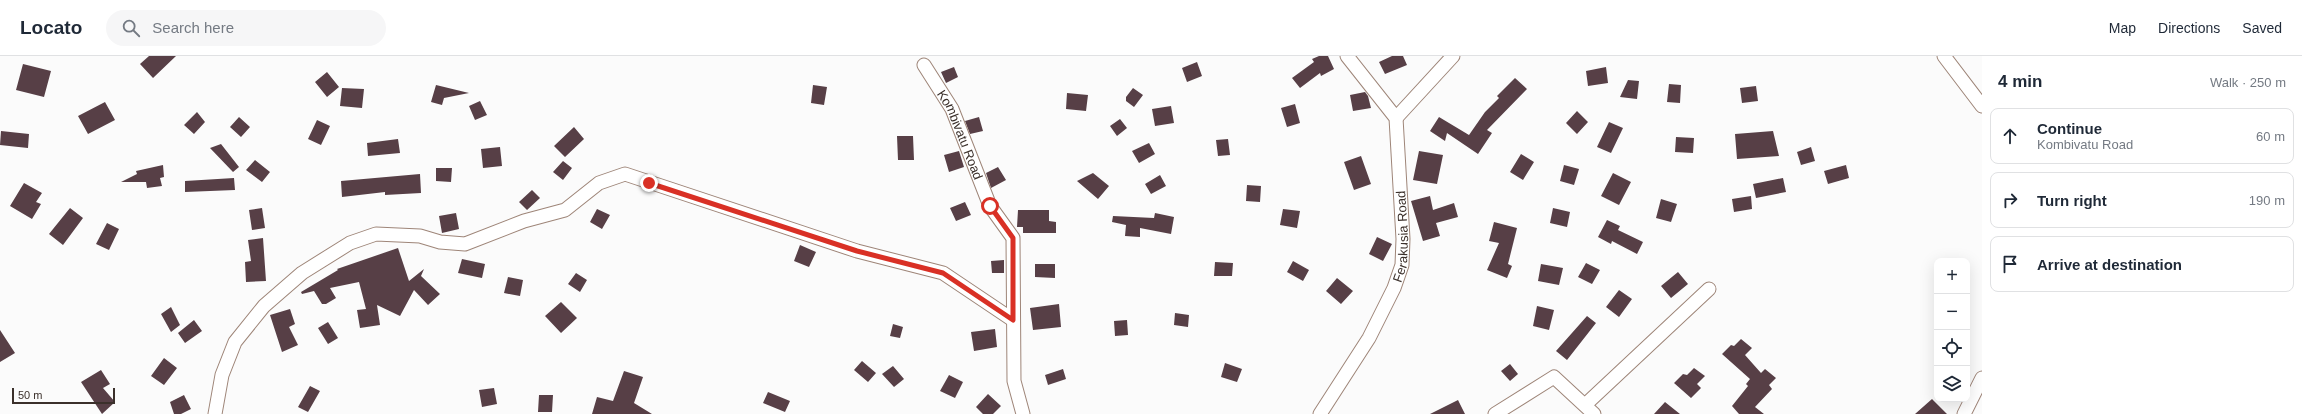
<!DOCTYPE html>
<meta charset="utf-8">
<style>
body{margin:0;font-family:Arial,sans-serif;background:#f6f6f7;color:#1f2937}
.controls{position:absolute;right:12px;bottom:12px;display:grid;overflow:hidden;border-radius:8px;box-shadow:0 4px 16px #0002}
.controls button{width:36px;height:36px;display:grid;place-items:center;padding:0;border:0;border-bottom:1px solid #e0e1e3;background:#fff;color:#1f2937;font:20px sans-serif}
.scale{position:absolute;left:12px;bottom:10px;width:103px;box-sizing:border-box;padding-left:4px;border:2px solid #3b302b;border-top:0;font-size:11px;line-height:14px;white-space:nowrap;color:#3b302b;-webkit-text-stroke:3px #fbfbfb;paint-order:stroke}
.stop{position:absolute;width:12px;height:12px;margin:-9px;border:3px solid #d93025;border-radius:50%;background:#fff}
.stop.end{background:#d93025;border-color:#fff;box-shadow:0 1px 4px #0008}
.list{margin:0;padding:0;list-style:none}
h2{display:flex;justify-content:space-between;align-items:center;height:52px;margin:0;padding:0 16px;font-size:17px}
h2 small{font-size:13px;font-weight:400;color:#747a83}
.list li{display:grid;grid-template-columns:26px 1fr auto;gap:12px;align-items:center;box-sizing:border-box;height:56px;margin:0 8px 8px;padding:0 8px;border:1px solid #e0e1e3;border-radius:8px}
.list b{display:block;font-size:15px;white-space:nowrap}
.list p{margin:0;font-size:13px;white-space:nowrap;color:#747a83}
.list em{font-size:13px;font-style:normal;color:#747a83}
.icon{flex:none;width:22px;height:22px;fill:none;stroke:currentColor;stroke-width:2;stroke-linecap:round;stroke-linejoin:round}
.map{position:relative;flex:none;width:1982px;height:358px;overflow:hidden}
header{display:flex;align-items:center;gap:24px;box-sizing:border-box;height:56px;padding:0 20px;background:#fff;border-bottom:1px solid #e0e1e3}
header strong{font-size:19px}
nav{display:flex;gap:22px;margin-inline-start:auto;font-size:14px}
.search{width:280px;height:36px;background:#f6f6f7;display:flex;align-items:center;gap:10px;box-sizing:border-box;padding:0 14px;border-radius:22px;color:#747a83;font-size:15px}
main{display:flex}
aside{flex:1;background:#fff}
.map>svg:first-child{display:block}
.building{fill:#573f46}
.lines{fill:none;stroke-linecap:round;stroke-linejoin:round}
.minor-casing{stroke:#9e8578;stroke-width:15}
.minor{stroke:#fff;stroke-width:13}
.route{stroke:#d93025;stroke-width:5}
.labels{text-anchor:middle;stroke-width:4;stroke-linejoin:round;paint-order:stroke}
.street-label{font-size:13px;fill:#3b302b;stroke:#fbfbfb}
</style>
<header>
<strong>Locato</strong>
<div class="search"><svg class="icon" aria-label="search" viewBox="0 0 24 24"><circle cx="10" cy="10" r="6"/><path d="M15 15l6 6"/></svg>Search here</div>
<nav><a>Map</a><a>Directions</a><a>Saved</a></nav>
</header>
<main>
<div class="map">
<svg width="1982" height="358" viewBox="0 0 1982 358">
<rect width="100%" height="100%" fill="#fbfbfb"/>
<path class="building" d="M149,0H176L153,22L140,8Z
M1319,0H1328L1334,13L1321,20L1320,17L1300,32L1292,22L1314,6L1312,3Z
M1392,0H1403L1407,9L1385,18L1379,6Z
M1197,6L1202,20L1187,26L1182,12Z
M23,8L51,15L44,41L16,34Z
M954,11L958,21L946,27L941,16Z
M1606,11L1608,27L1588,30L1586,15Z
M327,16L339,31L327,41L315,26Z
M1515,22L1527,33L1487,74L1492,77L1478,98L1447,77L1445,85L1430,75L1439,61L1469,79L1485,56L1499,42L1497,40Z
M1628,24L1639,25L1637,43L1620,41Z
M1669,28L1681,29L1680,47L1667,46Z
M436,29L469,37L444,42L442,49L431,46Z
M813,29L827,31L824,49L811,47Z
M1756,30L1758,45L1742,47L1740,32Z
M342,32L364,33L362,52L340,50Z
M1133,32L1143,39L1134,51L1126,45V41Z
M1365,36L1368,40L1371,52L1353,55L1350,39Z
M1067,37L1088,39L1086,55L1066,53Z
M480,45L487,59L475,64L469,50Z
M105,46L115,64L88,78L78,60Z
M1295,48L1300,67L1287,71L1281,52Z
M1171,50L1174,67L1155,70L1152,53Z
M1577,55L1588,66L1577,78L1566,67Z
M197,56L205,66L194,78L184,69Z
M239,61L250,71L241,81L230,71Z
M979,61L983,75L970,78L965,65Z
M1120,63L1127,72L1117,80L1110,70Z
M317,64L330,70L321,89L308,83Z
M1609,66L1623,72L1611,97L1597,91Z
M574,71L584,83L565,101L554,90Z
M1,75L29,78L28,92L0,89Z
M1773,75L1779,100L1737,103L1735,78Z
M897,80H913L914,104H898Z
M1676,81L1694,82L1693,97L1675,96Z
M398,83L400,97L368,100L367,87Z
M1228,83L1230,99L1218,100L1216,84Z
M1149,87L1155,98L1139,107L1132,95Z
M221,88L239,111L233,116L210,92Z
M500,91L502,110L483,112L481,93Z
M1811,91L1815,105L1801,109L1797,96Z
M959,95L964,111L949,116L944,99Z
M1419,95L1443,99L1437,128L1413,124Z
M1521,98L1534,106L1523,124L1510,116Z
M1361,100L1371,128L1354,134L1344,106Z
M255,104L270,116L262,126L246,114Z
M563,105L572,112L563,124L553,116Z
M163,109L164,121L160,122L162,130L147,132L146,126H121L137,118L136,115Z
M1564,109L1579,113L1574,129L1560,125Z
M1846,109L1849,122L1828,128L1824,115Z
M998,111L1006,124L991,132L986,117Z
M436,112H452L451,126L436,125Z
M1093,117L1109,130L1098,143L1077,125Z
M1613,117L1631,126L1619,149L1601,140Z
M420,118L421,137L385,139V136L342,141L341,125Z
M1160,119L1166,130L1151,138L1145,128Z
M234,122L235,134L185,136V125Z
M1783,122L1786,136L1756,142L1753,128Z
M24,127L42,137L36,146L41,148L32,163L10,150Z
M1247,129L1261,130L1260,146L1246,145Z
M532,134L540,142L527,154L519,146Z
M1430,140L1433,154L1454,147L1458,161L1436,167L1440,180L1423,185L1411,145Z
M1751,140L1752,153L1734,156L1732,143Z
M1661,143L1677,148L1671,166L1656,162Z
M965,146L971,159L956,165L950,152Z
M70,152L83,162L63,189L49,178Z
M262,152L265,172L252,174L249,154Z
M1553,152L1570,156L1567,171L1550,167Z
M597,153L610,159L602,173L590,166Z
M1283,153L1300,155L1297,172L1280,169Z
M1018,154H1049V165L1056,166V177H1023V171H1017Z
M456,157L459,173L442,177L439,160Z
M1155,157L1174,161L1171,178L1140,172V181L1125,180L1126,169L1112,166L1113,160L1154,162Z
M1607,164L1620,170L1618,174L1643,186L1637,198L1612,185L1611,188L1598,181Z
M1494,166L1517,172L1508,208L1512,210L1507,222L1487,214L1499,187L1489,185Z
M107,167L119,173L109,194L96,188Z
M1377,181L1392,188L1383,205L1369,198Z
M263,182L266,225L246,226L245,206L251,205L248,184Z
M800,189L816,196L809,211L794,205Z
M398,192L409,225L424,213L421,220L440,238L428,249L414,234L400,260L377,249L380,269L360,272L357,254L366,253L359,226L330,232L336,242L326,248H322L314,235L302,238L301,236L338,214L337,213Z
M462,203L485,208L482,222L458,217Z
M1004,204V217H992L991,205Z
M1293,205L1309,214L1303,225L1287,216Z
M1215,206L1233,207L1232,220H1214Z
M1586,207L1600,214L1592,228L1578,221Z
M1035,208H1055V222L1035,221Z
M1541,208L1563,212L1559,229L1538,225Z
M1678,216L1688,228L1671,242L1661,230Z
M576,217L587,224L580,236L568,228Z
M508,221L523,224L520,240L504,237Z
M1337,222L1353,235L1341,248L1326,235Z
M1619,234L1632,243L1619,261L1606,251Z
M561,246L577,262L561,277L545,260Z
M1059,248L1061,271L1033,274L1030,252Z
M1537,250L1554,254L1549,274L1533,270Z
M171,251L180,269L171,276L161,258Z
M290,253L295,268L289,271L298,289L282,296L270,259Z
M1175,257L1189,259L1188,271L1174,269Z
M1587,260L1596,267L1567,304L1556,295Z
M194,264L202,275L185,287L178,277Z
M1127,264L1128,279L1115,280L1114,265Z
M328,266L338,282L328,288L318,272Z
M893,268L903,271L900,282L890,280Z
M995,273L997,291L974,295L971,276Z
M0,274L15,297L0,306Z
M1741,283L1752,292L1745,299L1761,317L1765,313L1776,322L1769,329L1772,333L1755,351L1764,358H1739L1732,350L1748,330L1746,328L1750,323L1722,298L1731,289L1734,290Z
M164,302L177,312L164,329L151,320Z
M862,305L876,317L868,326L854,314Z
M1225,307L1242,313L1237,326L1221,321Z
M1510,308L1518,318L1510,325L1501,315Z
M893,310L904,323L894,331L882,318Z
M1694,312L1705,320L1697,328L1701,332L1691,342L1674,327L1683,318L1687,319Z
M1063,313L1066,323L1048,329L1045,319Z
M101,314L110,328L103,332L115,346L102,358L81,326Z
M624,315L643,321L634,347L652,358H592L597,341L613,345Z
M949,319L963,326L955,342L940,335Z
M310,330L320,335L308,356L298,351Z
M494,332L497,348L482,351L479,334Z
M768,336L790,345L785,356L763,347Z
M988,338L1001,350L993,358H983L976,351Z
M184,339L191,353L181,358H174L170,346Z
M539,339H553L552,356H538Z
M1932,343L1947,358H1915Z
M1458,344L1465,358H1430Z
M1665,346L1680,358H1654Z"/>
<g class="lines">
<defs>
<g id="minor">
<path d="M1944,0L1982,50"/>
<path id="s1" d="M924,9L952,53L990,150L1013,182L1014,325L1023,358"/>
<path d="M1396,62L1453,0"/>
<path d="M1585,349L1709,233"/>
<path d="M215,358L222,319L235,286L264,250L302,217L350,187L376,178L420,180L440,186L465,188L524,165L565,154L599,127L625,118L857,195L943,217L1013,264"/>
<path id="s2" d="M1320,358L1369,282L1394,232L1402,209L1403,183L1396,62L1347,0"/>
<path d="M1495,358L1554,321L1594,358"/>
<path d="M1964,358L1982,322"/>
</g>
</defs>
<use href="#minor" class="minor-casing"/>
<use href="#minor" class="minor"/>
</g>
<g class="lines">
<path class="route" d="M649,127L857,195L943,217L1013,264V182L990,150"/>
</g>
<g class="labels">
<g class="street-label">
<text dy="5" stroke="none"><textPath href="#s1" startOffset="79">Kombivatu Road</textPath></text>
<text dy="5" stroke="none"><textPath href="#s2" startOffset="199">Ferakusia Road</textPath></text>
</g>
</g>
</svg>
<div class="controls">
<button>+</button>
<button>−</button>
<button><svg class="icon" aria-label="locate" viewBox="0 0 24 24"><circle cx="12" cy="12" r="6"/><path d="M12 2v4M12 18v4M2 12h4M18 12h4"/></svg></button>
<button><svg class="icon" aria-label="layers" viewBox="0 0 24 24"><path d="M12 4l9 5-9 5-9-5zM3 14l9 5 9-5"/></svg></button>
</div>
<div class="scale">50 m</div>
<div class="stop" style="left:990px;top:150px"></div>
<div class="stop end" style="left:649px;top:127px"></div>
</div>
<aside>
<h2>4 min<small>Walk · 250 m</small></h2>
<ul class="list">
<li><svg class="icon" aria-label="ahead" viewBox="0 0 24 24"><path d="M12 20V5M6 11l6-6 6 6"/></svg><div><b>Continue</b><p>Kombivatu Road</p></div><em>60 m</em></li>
<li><svg class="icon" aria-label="right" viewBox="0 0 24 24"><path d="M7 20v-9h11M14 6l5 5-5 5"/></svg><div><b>Turn right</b></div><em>190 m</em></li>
<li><svg class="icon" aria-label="arrive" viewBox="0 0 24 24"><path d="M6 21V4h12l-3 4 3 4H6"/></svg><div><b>Arrive at destination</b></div></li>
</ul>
</aside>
</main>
